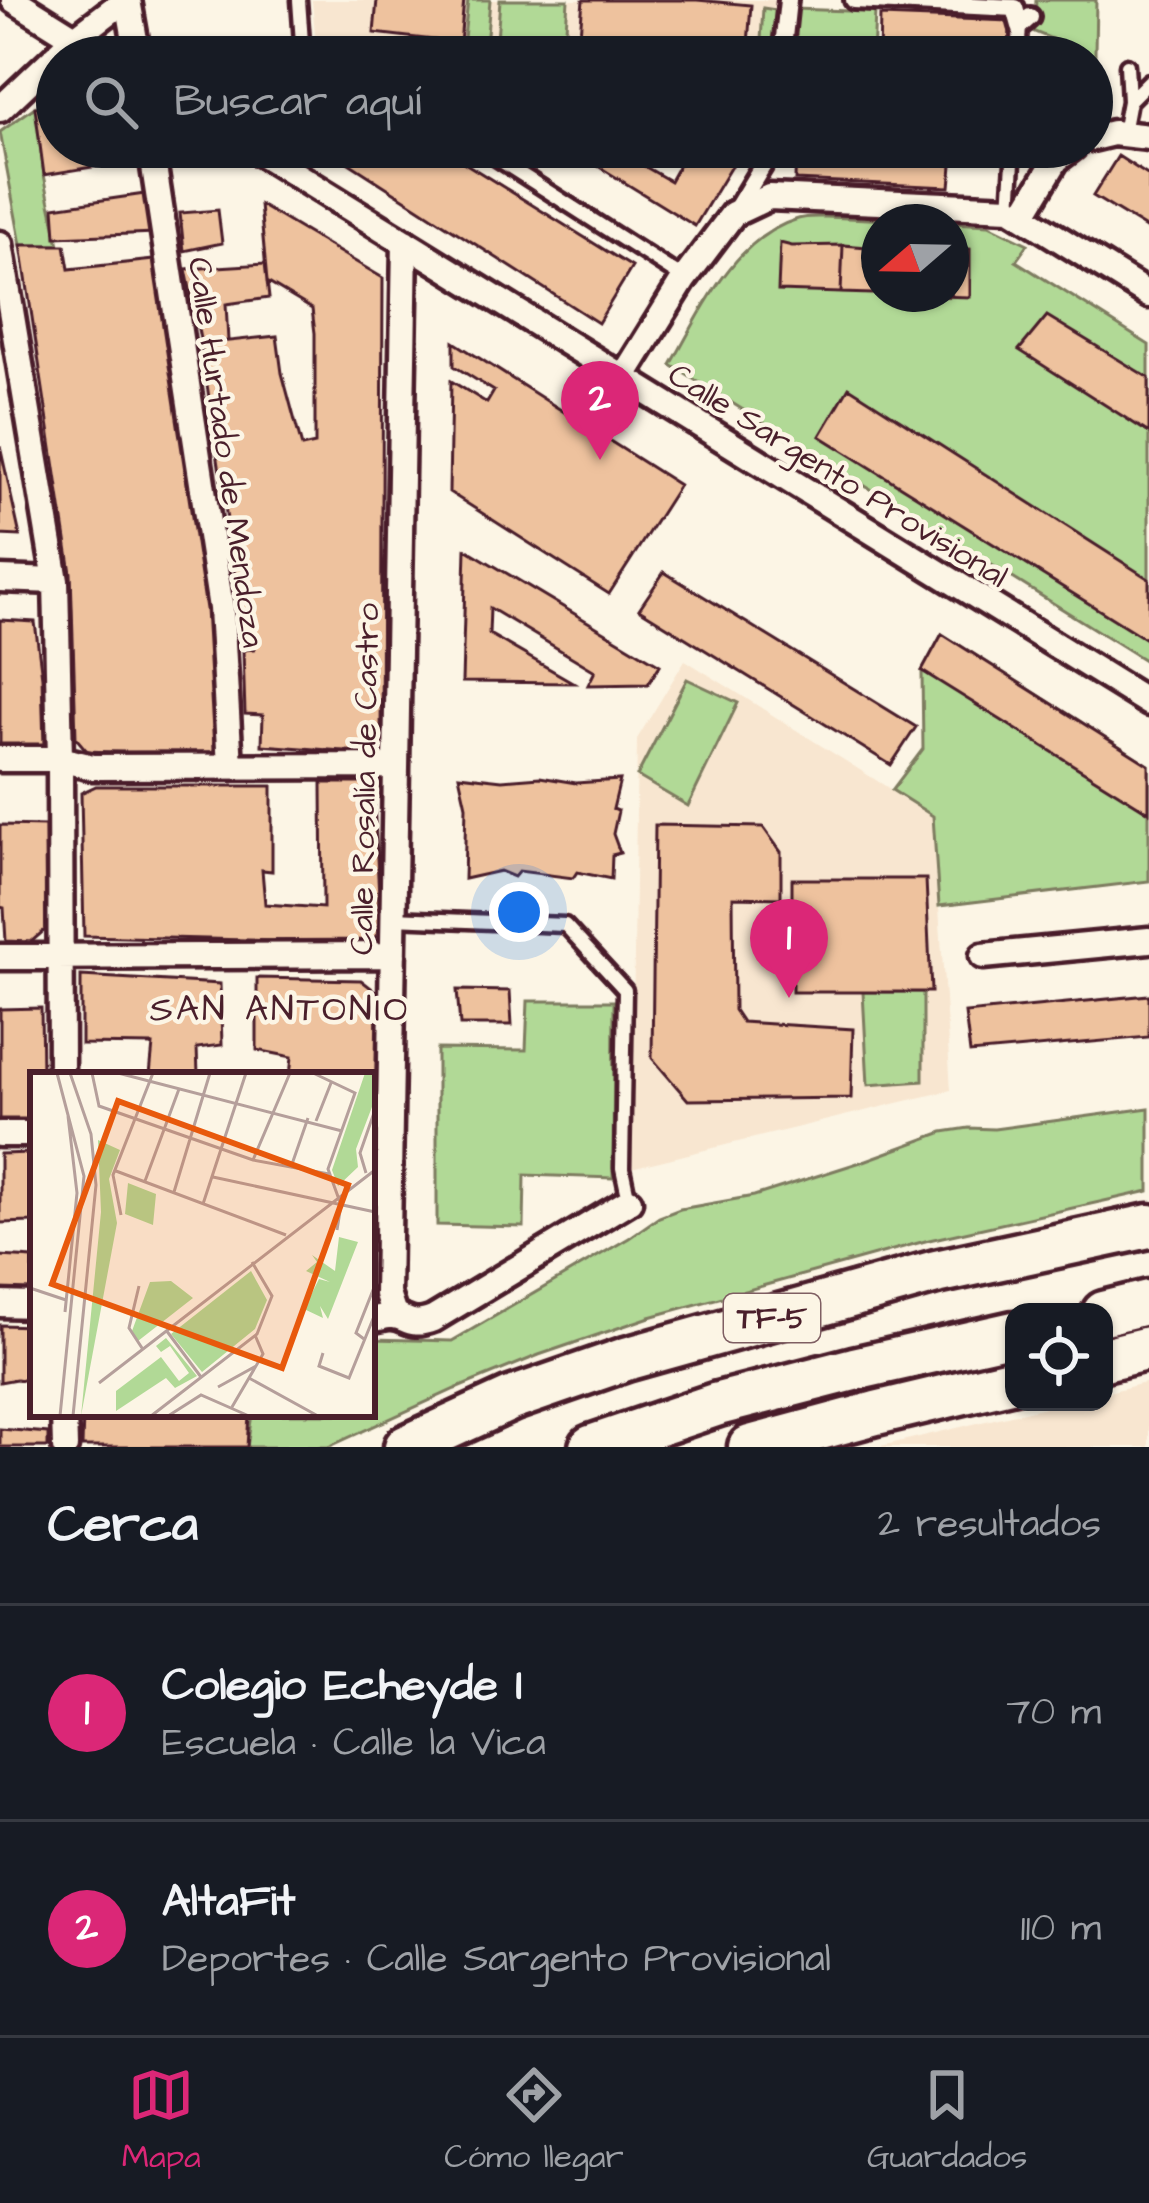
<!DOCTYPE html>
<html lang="es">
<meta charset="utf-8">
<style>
body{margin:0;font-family:"Architects Daughter",sans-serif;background:#242831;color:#f1f3f6}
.controls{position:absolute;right:36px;bottom:36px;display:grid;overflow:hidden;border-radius:24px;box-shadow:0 3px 9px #0004}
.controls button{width:108px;height:108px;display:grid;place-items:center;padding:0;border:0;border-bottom:3px solid #363941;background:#171b24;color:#f1f3f6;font:60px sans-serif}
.compass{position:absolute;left:861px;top:204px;width:108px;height:108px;border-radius:50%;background:#171b24;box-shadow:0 3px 9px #0004;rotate:250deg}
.you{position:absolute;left:519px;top:912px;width:42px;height:42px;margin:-30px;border:9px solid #fff;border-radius:50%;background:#1a73e8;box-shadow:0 0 0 18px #1a73e833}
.badge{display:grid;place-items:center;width:78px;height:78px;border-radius:50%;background:#db2777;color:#fff;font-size:39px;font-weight:700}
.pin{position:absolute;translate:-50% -99px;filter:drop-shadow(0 3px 6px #0008)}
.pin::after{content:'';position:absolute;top:63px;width:42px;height:36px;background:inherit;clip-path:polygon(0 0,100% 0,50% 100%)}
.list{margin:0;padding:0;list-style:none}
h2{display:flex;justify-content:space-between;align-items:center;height:156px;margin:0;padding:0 48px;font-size:51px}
h2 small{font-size:39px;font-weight:400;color:#9ea1a6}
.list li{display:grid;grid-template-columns:78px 1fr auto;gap:36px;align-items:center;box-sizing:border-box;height:216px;padding:0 48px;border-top:3px solid #363941}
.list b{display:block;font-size:45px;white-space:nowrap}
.list p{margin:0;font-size:39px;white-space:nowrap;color:#9ea1a6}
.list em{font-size:39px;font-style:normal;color:#9ea1a6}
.icon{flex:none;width:66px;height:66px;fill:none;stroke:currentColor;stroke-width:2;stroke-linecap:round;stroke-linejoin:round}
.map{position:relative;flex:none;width:1149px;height:1447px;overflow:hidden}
.search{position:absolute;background:#171b24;box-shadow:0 3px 9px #0004;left:36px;right:36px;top:36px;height:132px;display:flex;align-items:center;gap:30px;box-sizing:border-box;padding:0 42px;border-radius:66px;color:#9ea1a6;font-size:45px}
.sheet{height:588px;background:#171b24}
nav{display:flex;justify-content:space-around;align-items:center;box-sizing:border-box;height:168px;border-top:3px solid #363941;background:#171b24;font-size:33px;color:#9ea1a6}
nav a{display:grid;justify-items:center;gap:6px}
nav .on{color:#db2777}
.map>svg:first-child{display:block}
.built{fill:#f8e6d0}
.green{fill:#b1d996;stroke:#7e7c60;stroke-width:3}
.building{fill:#eec29e;stroke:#4a1f2b;stroke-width:3}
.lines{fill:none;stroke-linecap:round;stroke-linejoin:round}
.service-casing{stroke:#4a1f2b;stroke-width:21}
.pedestrian-casing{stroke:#4a1f2b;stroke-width:26}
.minor-casing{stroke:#4a1f2b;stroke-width:33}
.motorway-casing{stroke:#4a1f2b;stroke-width:51}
.service{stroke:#fcf5e5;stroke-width:12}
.pedestrian{stroke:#fcf5e5;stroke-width:16}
.minor{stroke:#fcf5e5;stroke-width:24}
.motorway{stroke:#fcf5e5;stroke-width:42}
.labels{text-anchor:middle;stroke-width:9;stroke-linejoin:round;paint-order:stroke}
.shield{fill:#fcf5e5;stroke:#7f5f63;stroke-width:3}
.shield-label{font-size:30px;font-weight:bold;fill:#4a1f2b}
.street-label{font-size:33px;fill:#4a1f2b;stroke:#fcf5e5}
.neighbourhood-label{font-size:36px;letter-spacing:3px;fill:#4a1f2b;stroke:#fcf5e5}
.inset-road{fill:none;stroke:#b59f9b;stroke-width:3}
.view{fill:#e8590c;fill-opacity:0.15;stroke:#e8590c;stroke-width:6}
.inset-edge{fill:none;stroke:#4a1f2b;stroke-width:6}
</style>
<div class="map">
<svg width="1149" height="1447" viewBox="0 0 1149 1447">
<rect width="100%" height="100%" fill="#fcf5e5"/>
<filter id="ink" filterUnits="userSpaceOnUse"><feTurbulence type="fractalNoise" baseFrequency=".00833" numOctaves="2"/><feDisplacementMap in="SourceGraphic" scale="24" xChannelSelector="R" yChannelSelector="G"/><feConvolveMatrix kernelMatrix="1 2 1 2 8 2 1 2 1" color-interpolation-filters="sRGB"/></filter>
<g filter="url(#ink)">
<path class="built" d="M312,0H776L771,57H392L316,44Z
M685,660L933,816L951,1090L631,1168L637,739Z
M1149,1382V1447H877L1066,1402H1104V1393Z"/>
<path class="green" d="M468,0H490L485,57H462Z
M500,0H568L564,57L496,54Z
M1036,0H1096L1094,104H1092V57H1076L1062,43L1027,29L1035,20Z
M763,8L776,10L771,57H760Z
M794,9L875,12L873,57H792Z
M35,107L44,175L59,245H21L0,132Z
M826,217L931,222H879V294H951V223L989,225L1028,244L1016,261L1149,345V663L671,365C702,311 733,238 798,219C807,216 817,217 826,217Z
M942,634L1149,765V881L939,906L933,816L892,790L923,749L922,671Z
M687,679L738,703L688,806L637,776Z
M863,992H923V1081L868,1085Z
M528,1001H614L613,1178L525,1175L524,1227L437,1225V1049L526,1050Z
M1149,1108V1191L929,1240L650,1317L539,1355L455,1389L328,1447H247L252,1414H372V1339L452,1341L629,1238L659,1217L680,1209L754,1196L864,1161L943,1132L969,1128L994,1129Z"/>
<path class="building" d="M377,0H464L460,43L374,33Z
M583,0H697L751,5L747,57H578Z
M880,16L1010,21L1009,57H879Z
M57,105V147H138L140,159L44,175L35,107Z
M324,147H439L632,267L598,323Z
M567,147H611L670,181L689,147H718L739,153L695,226Z
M796,147H924V163L952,165L950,187L795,180Z
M1118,156L1149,176V230L1093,196Z
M145,194L155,233L56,237L54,207Z
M260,205L383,278L381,743L370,753L262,745L263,715L245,714L243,650L254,649L252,620L242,621L201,344L277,336L282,373L302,447L315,444V333L312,309L267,282Z
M218,210L222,243L184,251L180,213Z
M780,243L792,246L843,245L841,293L778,291Z
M21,245H65L69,269L154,260L210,626L216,745L212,754L204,756L87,751L76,738L71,573Z
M843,245L879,248V294L905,295L841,293Z
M960,248L970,249V297L905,295L951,294V250L959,251Z
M265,264L269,298L226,304L228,341L201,344L186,269Z
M1047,316L1149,378V433L1019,350Z
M454,342L679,485L609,594L449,492L451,381L487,403L494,391L454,366Z
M849,387L1149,579V641L820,436Z
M0,446L20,536L0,535Z
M466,549L660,665L648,684L588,685L595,671L490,608L489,634L574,683L462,682Z
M664,572L916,727L891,765L639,609Z
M0,620L35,622L42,677L44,747H0Z
M942,634L1149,765V812L922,671Z
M459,775L502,780L540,777L576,783L620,780L613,809L618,811L613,834L620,853L612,855L611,879L577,872L573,878L519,871L514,877L500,871L464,879L466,806Z
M322,783H373L381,933L366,943L84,936L81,793L96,786H272V871L262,870L265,904L323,908Z
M0,825L45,826L46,929L31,942L6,941L4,908L0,907Z
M655,825L763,827L781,852V898L733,897L734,1010L742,1022L853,1029L851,1098L688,1100L652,1058Z
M792,879H926L931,992H792Z
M81,976L220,984L222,1045L197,1048L198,1075H150L153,1045L81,1044Z
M257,978L361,980L379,994V1111L372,1118V1075H290L292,1057L257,1050Z
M457,990L510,991L512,1025H460Z
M1149,995V1037L970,1053L965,1013Z
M41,1008L42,1075H33V1120L0,1121V1009Z
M33,1153V1222L0,1223V1154Z
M0,1256L33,1258V1293L0,1292Z
M0,1325L33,1326V1382L16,1379L0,1382Z
M83,1414H249L247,1447H82Z
M0,1429L48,1433V1447H0Z"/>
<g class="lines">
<defs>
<path id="service" d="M299,0L303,57
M1018,57L1020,26
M1129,101L1149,81
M1123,133L1129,101L1127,65
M479,147L683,278
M1010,208L1014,147
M393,918L565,925L625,990L622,1168L629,1201"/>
<path id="pedestrian" d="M854,0L1015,8L1020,26L1030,17
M782,57L788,0
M734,213L769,155"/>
<path id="minor" d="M14,0L105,57
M128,0L138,57
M0,109L74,39L125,0
M1092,138L1113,133L1149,137
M151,147L221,608L230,766
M251,147L1149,703
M1023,215L1056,160L1073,147
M0,244L56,581L60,759L61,1075
M622,379L684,279L733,214L769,197L1010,208L1149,295
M0,579L56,581
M0,759H60L92,767L396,766
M983,956L1149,940
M0,957L393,955
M0,1134H33
M0,1304L33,1305
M394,1315L387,1294L405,242
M372,1319C378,1319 384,1316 390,1316C407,1315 408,1329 433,1319L629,1201
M64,1414L65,1447"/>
<path id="motorway" d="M1104,1313L1149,1302
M1104,1359L1149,1348
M406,1447L511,1399L626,1359L936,1272L1149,1226
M591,1447L718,1404L854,1369L1014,1333
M750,1447L876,1413L1014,1380"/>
</defs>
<use href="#service" class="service-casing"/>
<use href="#pedestrian" class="pedestrian-casing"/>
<use href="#minor" class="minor-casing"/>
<use href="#motorway" class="motorway-casing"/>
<use href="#service" class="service"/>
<use href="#pedestrian" class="pedestrian"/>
<use href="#minor" class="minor"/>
<use href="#motorway" class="motorway"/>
</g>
</g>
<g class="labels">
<rect class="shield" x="724" y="1294" width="96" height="48" rx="9"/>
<g class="shield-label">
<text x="772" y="1328">TF-5</text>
</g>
<g class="street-label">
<text transform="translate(228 452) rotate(82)" y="12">Calle Hurtado de Mendoza</text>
<text transform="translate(839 474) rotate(32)" y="12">Calle Sargento Provisional</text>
<text transform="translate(363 779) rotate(-89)" y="12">Calle Rosalía de Castro</text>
</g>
<g class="neighbourhood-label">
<text x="280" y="1020">SAN ANTONIO</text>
</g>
</g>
<g transform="translate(30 1072)">
<rect width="345" height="345" fill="#fcf5e5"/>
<path d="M335,1H345V27L326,77L328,95L308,114L302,98ZM68,68L90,78L79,107L87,151L51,344L71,140ZM98,111L126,122L123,153L95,142ZM309,165L328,170L298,247L290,234L293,246L274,237L289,207L300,210L276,199L287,190L282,183L305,199ZM221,199L237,228L225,257L172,300L141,262ZM141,209L163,226L108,269L102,259L120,210ZM136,266L167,304L145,316L136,306L86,339V319L131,285L149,309L159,301L140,274L131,280L126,274Z" fill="#b1d996"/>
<path class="inset-road" d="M27,1L54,104L30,344M40,1L61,62L66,113L43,344M62,1L69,34L223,88L299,102M88,1L312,59M283,1L325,21L298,97L311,133L307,158M286,49L301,11M223,88L260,1M261,95L278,46M86,99L256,163M336,101L330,81L345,38M183,105L345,140M115,109L149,17M144,120L180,1M173,132L216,1M91,143L83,103L123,1M109,214L99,256L112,276M0,216L36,228M35,240L47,121L38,44M136,258L171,305M334,267L326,261L345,213M293,281L289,294L319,306L345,242M219,306L288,344M69,311L345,98M188,315L226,294M202,335L233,282L225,263M121,344L227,262L242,224L222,190M138,344L171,323L219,344"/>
<path class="view" d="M88,29L318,113L252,296L22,212Z"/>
<rect width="345" height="345" class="inset-edge"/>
</g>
</svg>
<div class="controls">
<button><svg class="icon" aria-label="locate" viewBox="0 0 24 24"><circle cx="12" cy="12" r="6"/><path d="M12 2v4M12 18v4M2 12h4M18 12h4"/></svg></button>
</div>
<svg class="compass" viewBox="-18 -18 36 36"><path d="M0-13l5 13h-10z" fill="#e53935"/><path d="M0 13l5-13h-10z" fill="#9ea1a6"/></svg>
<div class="you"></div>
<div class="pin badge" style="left:789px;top:998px">1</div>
<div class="pin badge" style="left:600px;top:460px">2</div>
<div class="search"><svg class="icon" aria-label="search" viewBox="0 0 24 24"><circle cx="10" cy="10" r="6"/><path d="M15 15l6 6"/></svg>Buscar aquí</div>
</div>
<section class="sheet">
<h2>Cerca<small>2 resultados</small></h2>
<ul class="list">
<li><span class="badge">1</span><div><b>Colegio Echeyde I</b><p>Escuela · Calle la Vica</p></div><em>70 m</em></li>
<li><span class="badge">2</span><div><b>AltaFit</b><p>Deportes · Calle Sargento Provisional</p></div><em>110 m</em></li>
</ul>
</section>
<nav>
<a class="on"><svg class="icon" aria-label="map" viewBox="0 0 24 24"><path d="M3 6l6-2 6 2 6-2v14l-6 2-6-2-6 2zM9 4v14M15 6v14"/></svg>Mapa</a>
<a><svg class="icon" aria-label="directions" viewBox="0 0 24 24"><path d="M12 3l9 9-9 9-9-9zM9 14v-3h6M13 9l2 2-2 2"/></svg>Cómo llegar</a>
<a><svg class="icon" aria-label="saved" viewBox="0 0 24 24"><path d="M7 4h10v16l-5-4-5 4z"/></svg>Guardados</a>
</nav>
